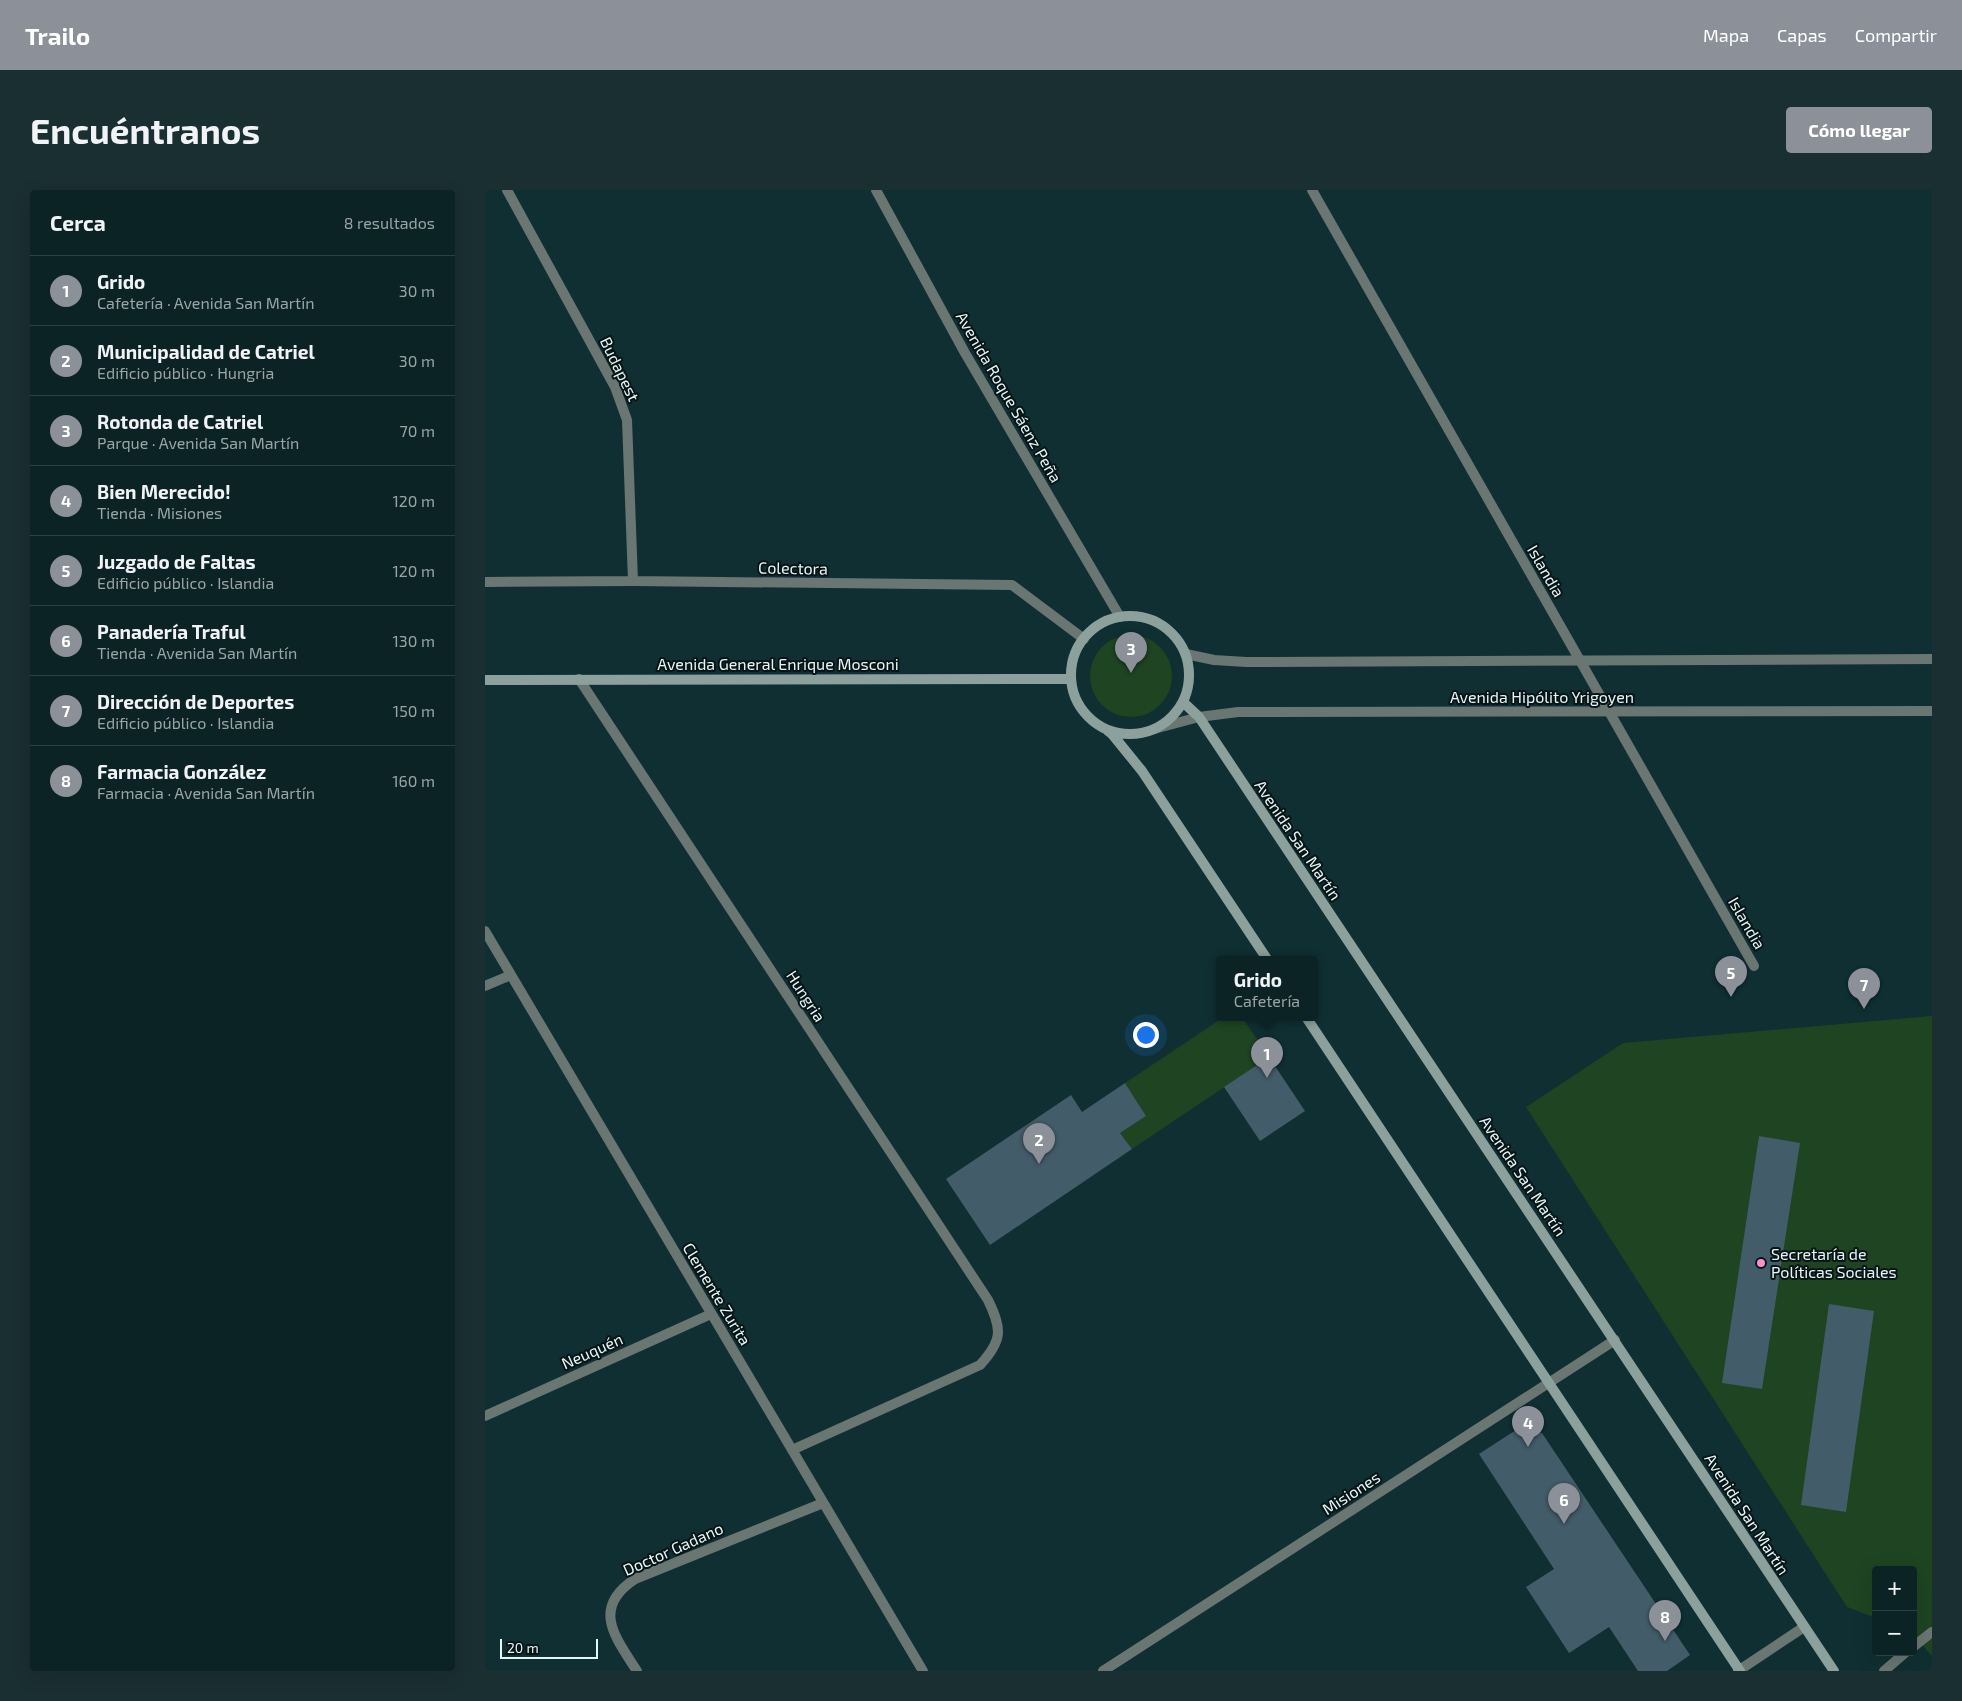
<!DOCTYPE html>
<html lang="es">
<meta charset="utf-8">
<style>
body{margin:0;font-family:"Exo 2",sans-serif;background:#1a2f32;color:#f1f3f6}
.controls{position:absolute;right:15px;bottom:15px;display:grid;overflow:hidden;border-radius:5px;box-shadow:0 5px 20px #0002}
.controls button{width:45px;height:45px;display:grid;place-items:center;padding:0;border:0;border-bottom:1px solid #2c4043;background:#0c2326;color:#f1f3f6;font:25px sans-serif}
.scale{position:absolute;left:15px;bottom:12px;width:98px;box-sizing:border-box;padding-left:5px;border:2px solid #e5f6f8;border-top:0;font-size:14px;line-height:18px;white-space:nowrap;color:#e5f6f8;-webkit-text-stroke:4px #081516;paint-order:stroke}
.you{position:absolute;left:660px;top:844px;width:18px;height:18px;margin:-12px;border:4px solid #fff;border-radius:50%;background:#1a73e8;box-shadow:0 0 0 8px #1a73e833}
.badge{display:grid;place-items:center;width:32px;height:32px;border-radius:50%;background:#8c9099;color:#fff;font-size:16px;font-weight:700}
.pin{position:absolute;translate:-50% -41px;filter:drop-shadow(0 1px 2px #0008)}
.pin::after{content:'';position:absolute;top:26px;width:18px;height:15px;background:inherit;clip-path:polygon(0 0,100% 0,50% 100%)}
.popup{position:absolute;left:731px;top:766px;width:102px;height:65px;box-sizing:border-box;display:grid;place-content:center;border-radius:5px;background:#0c2326;filter:drop-shadow(0 1px 4px #0005);font-size:16px;white-space:nowrap;color:#9aa4a7}
.popup b{font-size:19px;color:#f1f3f6}
.popup::after{content:'';position:absolute;left:50%;top:100%;margin-left:-10px;border:10px solid transparent;border-top-color:#0c2326}
.list{margin:0;padding:0;list-style:none}
h2{display:flex;justify-content:space-between;align-items:center;height:65px;margin:0;padding:0 20px;font-size:21px}
h2 small{font-size:16px;font-weight:400;color:#9aa4a7}
.list li{display:grid;grid-template-columns:32px 1fr auto;gap:15px;align-items:center;box-sizing:border-box;height:70px;padding:0 20px;border-top:1px solid #2c4043}
.list b{display:block;font-size:19px;white-space:nowrap}
.list p{margin:0;font-size:16px;white-space:nowrap;color:#9aa4a7}
.list em{font-size:16px;font-style:normal;color:#9aa4a7}
.map{position:relative;flex:none;width:1447px;height:1481px;overflow:hidden;border-radius:5px}
header{display:flex;align-items:center;gap:30px;box-sizing:border-box;height:70px;padding:0 25px;background:#8c9099;color:#fff}
header strong{font-size:24px}
nav{display:flex;gap:28px;margin-inline-start:auto;font-size:18px}
.intro{display:flex;align-items:center;justify-content:space-between;box-sizing:border-box;height:120px;padding:0 30px}
h1{margin:0;font-size:35px}
.button{padding:12px 22px;border-radius:5px;background:#8c9099;color:#fff;font-size:18px;font-weight:700}
main{display:flex;gap:30px;padding:0 30px}
aside{flex:1;background:#0c2326;border-radius:5px;box-shadow:0 5px 20px #0002}
.map>svg:first-child{display:block}
.green{fill:#1e4422}
.building{fill:#435c69}
.lines{fill:none;stroke-linecap:round;stroke-linejoin:round}
.service{stroke:#697672;stroke-width:10}
.minor{stroke:#697672;stroke-width:10}
.tertiary{stroke:#697672;stroke-width:10}
.secondary{stroke:#8ca19b;stroke-width:10}
.poi-dot{fill:#f890cc;stroke:#081516;stroke-width:2}
.labels{text-anchor:middle;stroke-width:4;stroke-linejoin:round;paint-order:stroke}
.street-label{font-size:16px;fill:#e5f6f8;stroke:#081516}
.poi-label{font-size:16px;fill:#e5f6f8;stroke:#081516;text-anchor:start}
</style>
<header>
<strong>Trailo</strong>
<nav><a>Mapa</a><a>Capas</a><a>Compartir</a></nav>
</header>
<div class="intro"><h1>Encuéntranos</h1><a class="button">Cómo llegar</a></div>
<main>
<aside>
<h2>Cerca<small>8 resultados</small></h2>
<ul class="list">
<li><span class="badge">1</span><div><b>Grido</b><p>Cafetería · Avenida San Martín</p></div><em>30 m</em></li>
<li><span class="badge">2</span><div><b>Municipalidad de Catriel</b><p>Edificio público · Hungria</p></div><em>30 m</em></li>
<li><span class="badge">3</span><div><b>Rotonda de Catriel</b><p>Parque · Avenida San Martín</p></div><em>70 m</em></li>
<li><span class="badge">4</span><div><b>Bien Merecido!</b><p>Tienda · Misiones</p></div><em>120 m</em></li>
<li><span class="badge">5</span><div><b>Juzgado de Faltas</b><p>Edificio público · Islandia</p></div><em>120 m</em></li>
<li><span class="badge">6</span><div><b>Panadería Traful</b><p>Tienda · Avenida San Martín</p></div><em>130 m</em></li>
<li><span class="badge">7</span><div><b>Dirección de Deportes</b><p>Edificio público · Islandia</p></div><em>150 m</em></li>
<li><span class="badge">8</span><div><b>Farmacia González</b><p>Farmacia · Avenida San Martín</p></div><em>160 m</em></li>
</ul>
</aside>
<div class="map">
<svg width="1447" height="1481" viewBox="0 0 1447 1481">
<rect width="100%" height="100%" fill="#102f32"/>
<path class="green" d="M605 486a41 41 0 1 1 82 0a41 41 0 1 1-82 0Z
M1447,826V1466L1428,1444V1380H1391V1428L1362,1417L1041,917L1138,853Z
M739,827H757L784,867L647,959L635,943L661,926L640,893Z"/>
<path class="building" d="M784,867L820,921L775,951L739,897Z
M640,893L661,926L635,943L647,959L505,1055L461,989L586,905L597,922Z
M1274,946L1315,953L1277,1199L1237,1193Z
M1344,1114L1389,1121L1361,1322L1316,1315Z
M1034,1238L1057,1243L1205,1465L1182,1481H1153L1124,1437L1084,1463L1041,1397L1069,1379L994,1264Z"/>
<g class="lines">
<path class="service" d="M1428,1457L1447,1442
M1399,1481L1421,1462"/>
<path class="minor" d="M22,0L130,197L142,230L148,391
M827,0L1269,776
M0,392L148,391L527,395L599,449
M94,489L503,1110C517,1139 518,1150 495,1175L307,1260
M0,741L438,1481
M0,796L26,785
M0,1226L226,1124
M152,1481C130,1447 106,1418 150,1389L338,1313
M618,1481L1130,1150
M1253,1481L1319,1437"/>
<path class="tertiary" d="M391,0L480,163L635,427
M701,464L729,470L761,472L1447,469
M669,539L714,527L753,522L1447,521"/>
<path class="secondary" d="M586 485a59 59 0 1 1 118 0a59 59 0 1 1-118 0Z
M0,490L586,489
M698,512L714,527L1349,1481
M622,540L627,544L657,581L782,769
M821,827L1255,1481"/>
</g>
<circle class="poi-dot" cx="1276" cy="1073" r="5"/>
<g class="labels">
<g class="street-label">
<text transform="translate(135 179) rotate(64)" y="6">Budapest</text>
<text transform="translate(524 207) rotate(60)" y="6">Avenida Roque Sáenz Peña</text>
<text transform="translate(308 378) rotate(1)" y="6">Colectora</text>
<text transform="translate(1061 381) rotate(60)" y="6">Islandia</text>
<text x="293" y="480">Avenida General Enrique Mosconi</text>
<text x="1057" y="513">Avenida Hipólito Yrigoyen</text>
<text transform="translate(813 650) rotate(56)" y="6">Avenida San Martín</text>
<text transform="translate(1262 733) rotate(60)" y="6">Islandia</text>
<text transform="translate(321 806) rotate(57)" y="6">Hungria</text>
<text transform="translate(1038 986) rotate(56)" y="6">Avenida San Martín</text>
<text transform="translate(232 1104) rotate(59)" y="6">Clemente Zurita</text>
<text transform="translate(107 1161) rotate(-24)" y="6">Neuquén</text>
<text transform="translate(866 1303) rotate(-33)" y="6">Misiones</text>
<text transform="translate(1262 1324) rotate(57)" y="6">Avenida San Martín</text>
<text transform="translate(188 1359) rotate(-24)" y="6">Doctor Gadano</text>
</g>
<g class="poi-label">
<text x="1286" y="1070">Secretaría de<tspan x="1286" dy="18">Políticas Sociales</tspan></text>
</g>
</g>
</svg>
<div class="controls">
<button>+</button>
<button>−</button>
</div>
<div class="scale">20 m</div>
<div class="you"></div>
<div class="pin badge" style="left:782px;top:888px">1</div>
<div class="popup"><b>Grido</b>Cafetería</div>
<div class="pin badge" style="left:554px;top:974px">2</div>
<div class="pin badge" style="left:646px;top:483px">3</div>
<div class="pin badge" style="left:1043px;top:1257px">4</div>
<div class="pin badge" style="left:1246px;top:807px">5</div>
<div class="pin badge" style="left:1079px;top:1334px">6</div>
<div class="pin badge" style="left:1379px;top:819px">7</div>
<div class="pin badge" style="left:1180px;top:1451px">8</div>
</div>
</main>
